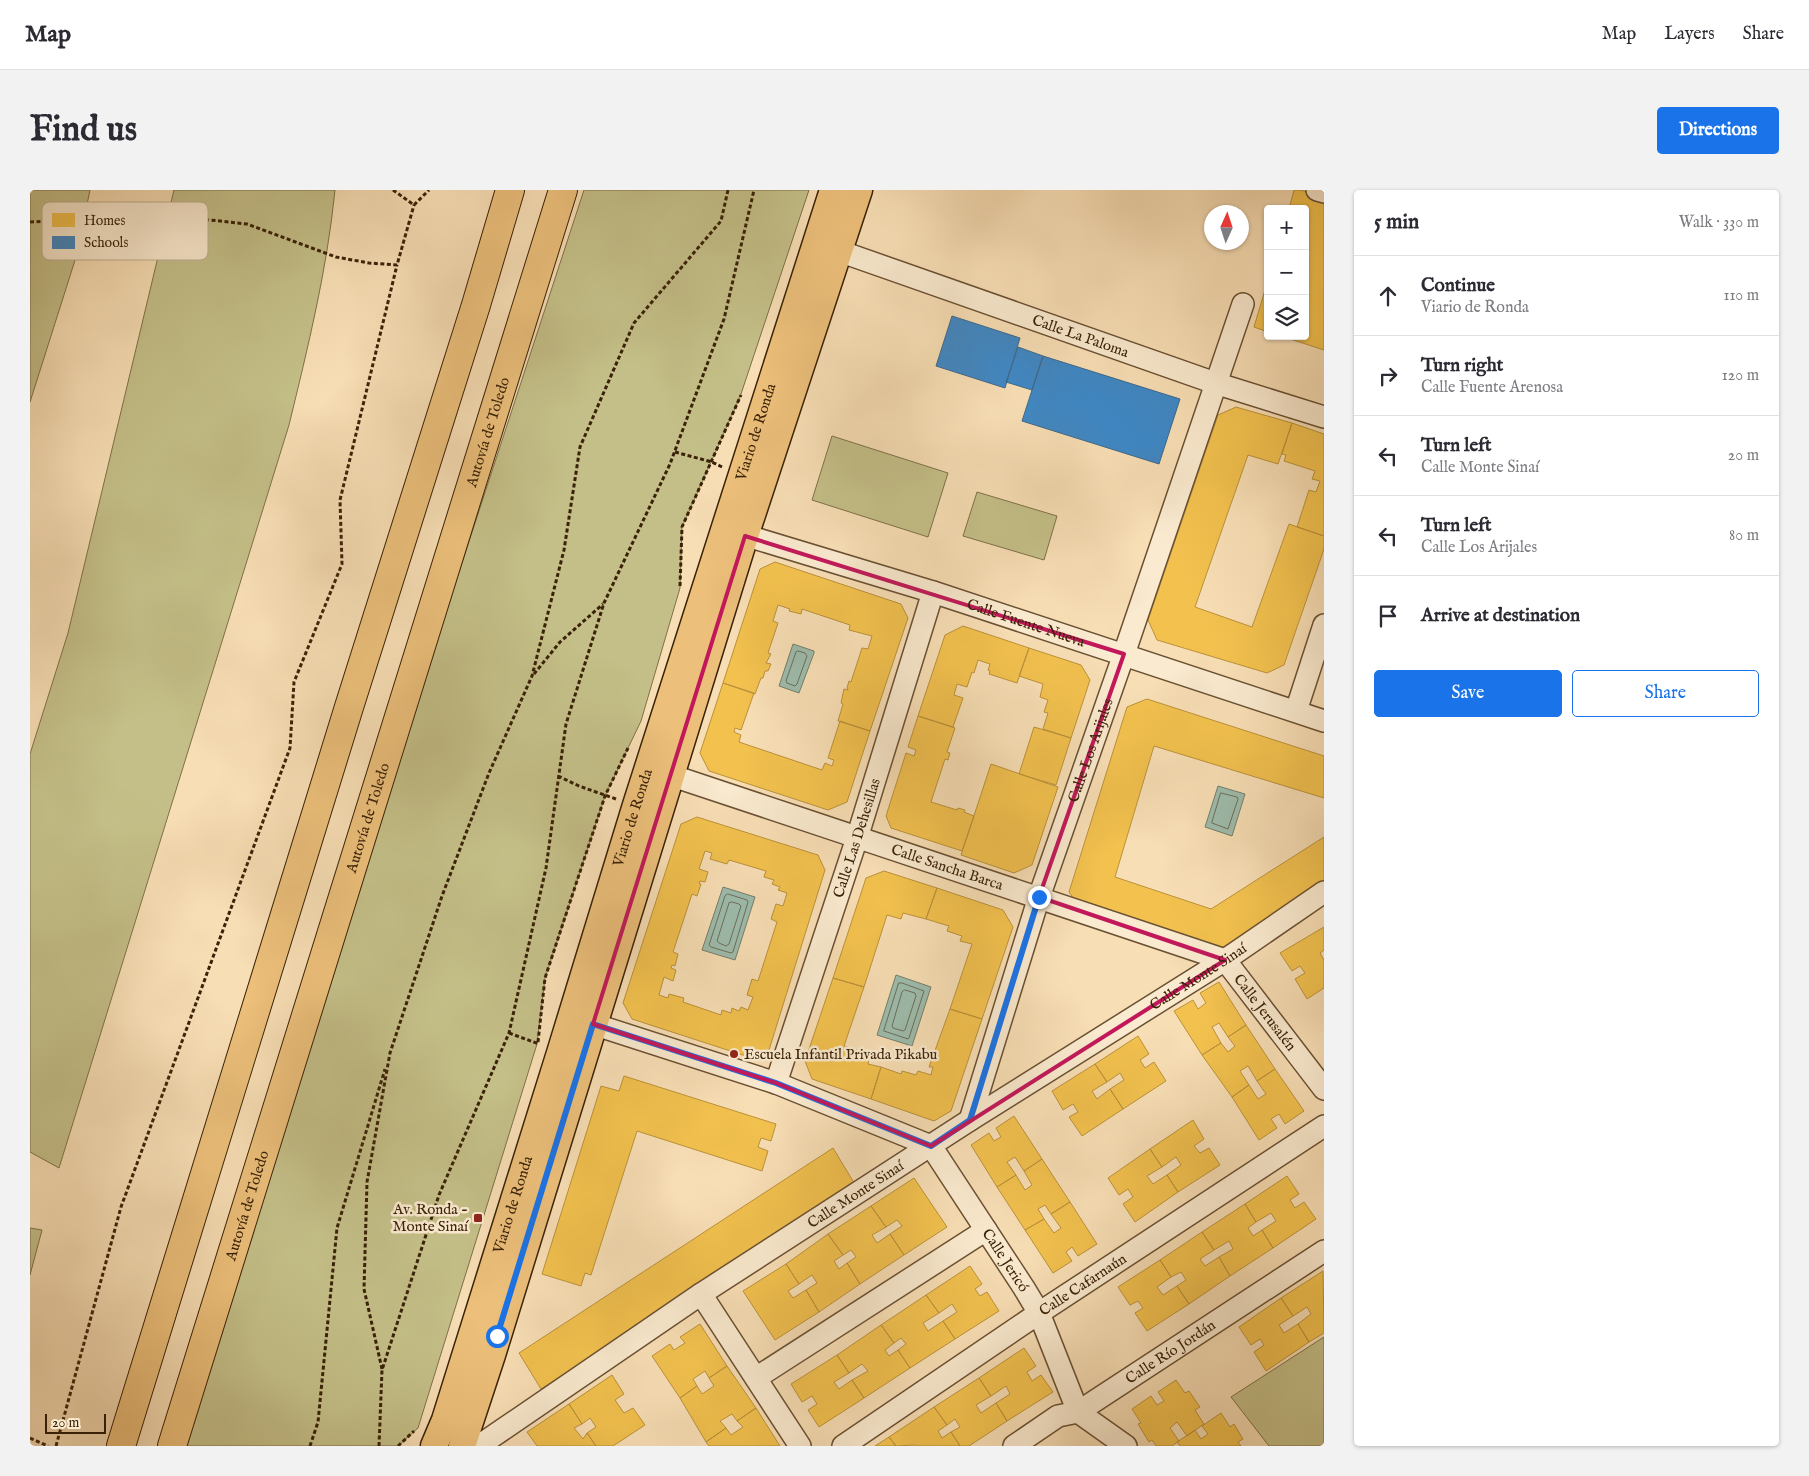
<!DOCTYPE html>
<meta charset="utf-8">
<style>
body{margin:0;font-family:"IM FELL English",serif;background:#f2f2f3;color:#2b2b33}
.controls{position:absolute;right:15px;top:15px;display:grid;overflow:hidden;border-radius:5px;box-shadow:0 1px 4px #0004}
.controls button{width:45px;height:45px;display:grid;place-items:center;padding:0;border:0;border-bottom:1px solid #e1e1e2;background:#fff;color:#2b2b33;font:25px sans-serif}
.compass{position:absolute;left:1174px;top:15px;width:45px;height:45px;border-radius:50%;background:#fff;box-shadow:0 1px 4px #0004;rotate:3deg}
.scale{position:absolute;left:15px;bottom:12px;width:61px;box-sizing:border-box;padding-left:5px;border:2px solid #3a2107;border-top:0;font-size:14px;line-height:18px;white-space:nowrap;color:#3a2107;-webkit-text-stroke:4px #faeacf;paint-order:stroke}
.stop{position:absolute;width:15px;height:15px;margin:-11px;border:4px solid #1a73e8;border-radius:50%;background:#fff}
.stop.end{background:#1a73e8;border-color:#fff;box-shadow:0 1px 5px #0008}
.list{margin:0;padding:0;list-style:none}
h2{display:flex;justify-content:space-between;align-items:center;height:65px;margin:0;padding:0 20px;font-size:21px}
h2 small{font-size:16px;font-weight:400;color:#7c7c81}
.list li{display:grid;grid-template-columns:32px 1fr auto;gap:15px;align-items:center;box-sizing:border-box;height:80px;padding:0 20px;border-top:1px solid #e1e1e2}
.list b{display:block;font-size:19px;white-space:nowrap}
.list p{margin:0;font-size:16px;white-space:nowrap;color:#7c7c81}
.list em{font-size:16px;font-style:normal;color:#7c7c81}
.actions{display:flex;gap:10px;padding:15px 20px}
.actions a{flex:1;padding:11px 0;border:1px solid #1a73e8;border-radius:5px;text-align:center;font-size:18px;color:#1a73e8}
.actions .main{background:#1a73e8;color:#fff}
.icon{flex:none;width:28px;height:28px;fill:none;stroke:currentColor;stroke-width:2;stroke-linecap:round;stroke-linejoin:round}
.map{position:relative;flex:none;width:1294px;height:1256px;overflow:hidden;border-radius:5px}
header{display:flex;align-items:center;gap:30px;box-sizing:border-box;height:70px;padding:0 25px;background:#fff;border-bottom:1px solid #e1e1e2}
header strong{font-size:24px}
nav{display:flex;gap:28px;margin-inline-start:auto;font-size:18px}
.intro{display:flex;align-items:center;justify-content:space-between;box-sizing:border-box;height:120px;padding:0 30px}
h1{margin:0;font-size:35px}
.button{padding:12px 22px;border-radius:5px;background:#1a73e8;color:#fff;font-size:18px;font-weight:700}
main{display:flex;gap:30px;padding:0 30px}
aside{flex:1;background:#fff;border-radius:5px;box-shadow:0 1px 4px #0004}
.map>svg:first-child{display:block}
.green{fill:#c4bf88;stroke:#7f7048}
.water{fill:#9dbcad;stroke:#757e6b}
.homes{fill:#f2c14e;stroke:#bb9139;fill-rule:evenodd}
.schools{fill:#3f88c5;stroke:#3e698c}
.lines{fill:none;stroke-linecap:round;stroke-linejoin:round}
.shore{stroke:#6c6e5a;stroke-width:1}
.minor-casing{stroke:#6a5032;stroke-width:24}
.major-casing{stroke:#3a2107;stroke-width:29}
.highway-casing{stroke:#3a2107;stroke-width:30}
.path{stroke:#3a2107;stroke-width:3;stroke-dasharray:4 2.5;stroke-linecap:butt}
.minor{stroke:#faeacf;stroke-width:21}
.major{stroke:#ecbf7a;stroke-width:26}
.highway{stroke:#ecbf7a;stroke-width:28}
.route{stroke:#1a73e8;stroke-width:6}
.marked{fill:none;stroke:#c2185b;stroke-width:4;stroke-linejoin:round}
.poi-dot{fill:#8f2418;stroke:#faeacf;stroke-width:2}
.labels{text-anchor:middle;stroke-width:5;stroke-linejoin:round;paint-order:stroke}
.street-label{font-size:15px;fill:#3a2107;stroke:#faeacf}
.poi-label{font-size:15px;fill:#3a2107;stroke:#faeacf;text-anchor:start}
.key{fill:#faeacf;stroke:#c0ae93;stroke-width:1}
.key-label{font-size:14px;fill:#3a2107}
</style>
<header>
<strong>Map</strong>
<nav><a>Map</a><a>Layers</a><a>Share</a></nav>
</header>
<div class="intro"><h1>Find us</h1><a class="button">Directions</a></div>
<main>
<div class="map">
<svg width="1294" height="1256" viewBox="0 0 1294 1256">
<rect width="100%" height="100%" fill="#f8deb5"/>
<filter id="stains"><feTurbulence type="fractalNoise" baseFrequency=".004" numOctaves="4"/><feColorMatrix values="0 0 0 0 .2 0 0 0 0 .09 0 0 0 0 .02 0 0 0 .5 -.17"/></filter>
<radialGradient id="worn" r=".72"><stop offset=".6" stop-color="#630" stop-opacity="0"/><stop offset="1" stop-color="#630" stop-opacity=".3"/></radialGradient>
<path class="green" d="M0,0H60L46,67L0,212Z
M144,0H305C297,80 278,157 259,235L29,978L0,962V564L38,443Z
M554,0H779L710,207L652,337L650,398L611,531L575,606L515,788L507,854L388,1238L368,1256H143Z
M802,246L918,283L898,347L782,310Z
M947,302L1027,326L1014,370L933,346Z
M0,1038L12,1040L0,1085Z
M1294,1147V1256H1239L1201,1207Z"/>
<path class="water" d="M763,454L784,461V463L769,503L749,496Z
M1188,596L1215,604L1202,646L1175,637Z
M693,697L725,707L705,770L672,760Z
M866,785L901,797L882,856L847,845Z"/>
<path class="homes" d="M1264,0H1270L1294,7V160L1251,146H1275V19H1259Z
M1238,90V142L1224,137Z
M1206,217L1262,233L1248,274L1218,265L1165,417L1222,437L1259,334L1294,346V359L1254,475L1237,483L1127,450L1118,430L1188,225Z
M1262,233L1294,244V346L1267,337L1279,300L1286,302L1290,291L1282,289L1285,281L1254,271L1256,265L1252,264Z
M745,372L871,414L878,428L840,541L808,531L813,514L811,513L814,499L818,500V499L817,498L819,491L821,492L832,458L838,459L842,446L819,440L820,435L772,419L771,424L759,421L760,419L748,415L743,431L748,433L738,463L741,464L736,473L741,474L738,481H735L733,488H731L725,504L693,493L730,379Z
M933,436L999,458L987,493L959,484L960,481L958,480L960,474L948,470L944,483L942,482L937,497L927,494L924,505L933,508L923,537L888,526L915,445Z
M999,458L1051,475L1060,490L1041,548L1013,539L1018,523L1014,522L1018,510L1010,507L1013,494L989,486Z
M693,493L724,503L711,540L705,538L704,542L711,545L709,552L792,580L795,573L802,576L804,570L798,568L810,531L840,541L817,612L798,620L679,581L670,563Z
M1117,509L1294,566V608L1124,556L1085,687L1181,719L1294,647V692L1201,757L1174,761L1049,716L1039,702L1097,517Z
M888,526L925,538L917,562L920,563L918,570L915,569L901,612L927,620L928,618L935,620L934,622L944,626L932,661L861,638L856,626L876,563L884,566L886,560L878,557Z
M1004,537L1041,548L1026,595L989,584Z
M961,574L1028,597L1002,675L984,683L931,665Z
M667,627L788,665L795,680L739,860L722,868L602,829L593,813L651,634ZM675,661L682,663L680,669L697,674L699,670L736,681L734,687L744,690L742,694L750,697L748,700L757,703L753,716L746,714L741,729L747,732L728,791L722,789L717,805L723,807L718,820L711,817L709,821L702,818L701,823L692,820L691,825L653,812L654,808L639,804L638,808L629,805L634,787L643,791L646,780L641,778L642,775L645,776L648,764L643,762L662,704L667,706L671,694L669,693L670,691L675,692L678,682L669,679Z
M854,681L907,698L896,729L873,723L871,729L857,725L834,797L803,788L836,688Z
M907,698L973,720L983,737L952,829L920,819L942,754L930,751L932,746L917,741L919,736L896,729Z
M1294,737V760L1290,763L1294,770V798L1277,809L1265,789L1275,783L1270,776L1262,781L1250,763Z
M803,788L834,797L814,856L827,860L826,865L839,869L838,874L851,877L841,909L782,889L775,871Z
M1189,792L1216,835L1198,847L1189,833L1182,837L1191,853L1172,865L1144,821L1163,810L1168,819L1176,813L1170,803Z
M920,819L952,829L921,921L904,931L841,909L851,877L871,884L872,881L886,885L888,881L901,885L903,877H899Z
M1216,835L1245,879L1227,891L1218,876L1210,881L1219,895L1202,907L1172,865L1191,853L1198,862L1205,856L1198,847Z
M1108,846L1119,864L1110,870L1115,878L1124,872L1136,891L1093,919L1080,899L1094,890L1090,883L1077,892L1065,874Z
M1065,874L1077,892L1062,901L1067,909L1080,899L1093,919L1052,946L1039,927L1048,922L1043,914L1033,920L1022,901Z
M1245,879L1274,921L1255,934L1249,924L1241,929L1247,938L1229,950L1202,907L1219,895L1228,909L1236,904L1227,891Z
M594,886L746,934L741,951L731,948L728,957L738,961L732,981L607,941L561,1085L555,1083L551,1096L512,1084L571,896L589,901Z
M984,926L1012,969L994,981L985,967L977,972L986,985L967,997L941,955L959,943L964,951L971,947L966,938Z
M1163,930L1174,949L1164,956L1170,963L1179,958L1190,975L1148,1002L1137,985L1151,975L1146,967L1132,977L1120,959Z
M803,958L826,996L511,1199L489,1163Z
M1120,959L1132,977L1117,986L1123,994L1137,985L1148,1002L1105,1032L1093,1014L1103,1007L1098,999L1089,1005L1078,988Z
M1012,969L1040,1012L1021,1024L1015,1015L1008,1019L1014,1029L995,1040L967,997L986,985L995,1000L1002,995L994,981Z
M1257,986L1269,1004L1260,1010L1265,1018L1274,1012L1286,1029L1243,1058L1232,1040L1246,1031L1241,1023L1226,1032L1215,1014Z
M884,988L917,1037L874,1065L860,1044L872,1036L867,1030L856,1037L841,1016Z
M1040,1012L1067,1054L1048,1066L1042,1057L1036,1062L1042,1071L1023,1083L995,1040L1014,1029L1024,1043L1031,1038L1021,1024Z
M1215,1014L1226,1032L1218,1038L1223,1046L1232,1040L1243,1058L1200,1086L1189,1067L1203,1059L1199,1051L1184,1060L1172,1042Z
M841,1016L856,1037L842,1045L847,1053L860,1044L874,1065L830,1094L817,1073L826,1067L821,1060L813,1065L798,1044Z
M1172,1042L1184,1060L1170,1069L1175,1076L1189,1067L1200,1086L1159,1114L1147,1096L1156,1090L1151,1082L1141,1087L1130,1070Z
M798,1044L813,1065L804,1071L809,1079L817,1073L830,1094L789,1122L776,1100L787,1093L782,1085L769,1094L756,1074Z
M1130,1070L1141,1087L1127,1097L1133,1105L1147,1096L1159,1114L1117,1141L1105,1123L1113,1118L1108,1111L1100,1115L1088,1097Z
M756,1074L769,1094L758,1101L763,1108L776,1100L789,1122L745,1150L713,1101Z
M940,1076L952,1094L945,1099L950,1106L957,1102L969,1121L925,1149L913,1131L927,1122L922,1114L909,1123L896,1105Z
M1293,1081L1294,1143L1279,1152L1268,1134L1281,1124L1277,1117L1263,1126L1251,1108Z
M896,1105L909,1123L893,1133L898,1141L913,1131L925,1149L880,1178L868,1160L876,1154L871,1148L864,1153L851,1135Z
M1251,1108L1263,1126L1249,1135L1254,1143L1268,1134L1279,1152L1236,1181L1224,1162L1234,1155L1230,1149L1221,1155L1209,1137Z
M670,1134L697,1176L679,1188L675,1181L663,1189L667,1196L650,1208L622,1166L640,1154L644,1160L655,1153L650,1147Z
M851,1135L864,1153L855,1160L859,1166L868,1160L880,1178L834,1208L822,1190L838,1181L832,1174L819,1183L807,1165Z
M994,1158L1006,1176L997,1182L1002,1191L1011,1185L1023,1202L977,1231L966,1213L980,1204L976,1196L961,1206L949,1188Z
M807,1165L819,1183L804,1192L809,1199L822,1190L834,1208L789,1237L778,1220L787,1214L782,1206L772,1212L761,1194Z
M697,1176L726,1218L707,1231L702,1224L690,1231L696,1238L676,1252L650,1208L667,1196L672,1204L684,1196L679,1188Z
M582,1185L594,1204L585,1210L594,1223L603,1218L615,1235L583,1256H566L557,1243L566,1237L560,1228L552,1234L539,1214Z
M949,1188L961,1206L946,1215L951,1223L966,1213L977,1231L939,1256H930L921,1242L930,1237L925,1229L917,1235L904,1217Z
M1146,1190L1155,1203L1159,1201L1170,1217L1165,1220L1174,1234L1157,1246L1147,1232L1140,1238L1149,1251L1142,1256H1126L1122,1250L1119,1252L1108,1234L1111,1233L1102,1219L1121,1206L1127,1215L1134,1211L1128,1202Z
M539,1214L552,1234L544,1238L553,1249L557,1243L566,1256H507L497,1242Z
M904,1217L917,1235L908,1241L912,1248L921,1242L930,1256H886L885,1255L866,1256L859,1247Z
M726,1218L750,1256H679L676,1252L696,1238L701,1245L713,1237L707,1231Z
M1191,1223L1200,1237L1204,1234L1213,1249L1208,1252L1211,1256H1150L1147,1252L1165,1240L1171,1249L1178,1244L1172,1236Z
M859,1247L866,1256H845Z"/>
<path class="schools" d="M922,126L990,148L975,198L906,176Z
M988,157L1013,166L1002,200L976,192Z
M1013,166L1150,209L1129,274L992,231Z"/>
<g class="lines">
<path class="shore" d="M768,461L775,463L777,466L767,494L765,496L757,493L756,491L766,462Z
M1191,603L1207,607L1208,609L1198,639L1182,633Z
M698,704L717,710L718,712L703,762L701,763L681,757L679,755L695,706Z
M702,712L709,714L711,716L699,754L696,756L689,753L687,751L699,713Z
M869,793H872L894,801L879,848L878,849L854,841Z
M875,800L885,803L886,806L875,840L873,841L863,838L862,836L872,802Z"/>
<defs>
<g id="minor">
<path d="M1287,0L1294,2"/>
<path id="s1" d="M809,61L1185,193L1294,227"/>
<path id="s2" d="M701,341L903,402L1294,531"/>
<path d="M1266,521L1294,435"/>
<path id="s3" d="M640,585C825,647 1011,707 1195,770"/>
<path id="s4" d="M1195,770L1294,899"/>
<path id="s5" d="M563,834L746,893L901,956L994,1098L1009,1123L1048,1222L1096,1256"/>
<path id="s6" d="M746,893L827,648L903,402"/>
<path id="s7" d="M940,930L1009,707L1094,464L1213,114"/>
<path d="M671,1104L770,1256"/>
<path d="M726,1188L956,1040"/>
<path id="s8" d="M439,1256L456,1251L671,1104L940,930L1195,770L1294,702"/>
<path id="s9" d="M813,1256L1009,1123L1294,936"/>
<path id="s10" d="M984,1256L1028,1226L1048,1222L1294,1061"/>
</g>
<g id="major">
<path id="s11" d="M404,1256L415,1230L530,863L606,615L803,0"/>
<path d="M432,1256L462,1165L715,346L829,0"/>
</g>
<g id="highway">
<path d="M91,1256L319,517L446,115L480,0"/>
<path id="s12" d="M142,1256L533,0"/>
</g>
</defs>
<use href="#minor" class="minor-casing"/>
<use href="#major" class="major-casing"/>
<use href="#highway" class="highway-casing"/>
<path class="path" d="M363,0L384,15
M384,15L399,0
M0,32L134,25L217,34L306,67L339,73L367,75L384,15
M645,262L682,272L692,277
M650,396L652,337L711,205
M504,484L530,452L573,414
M528,586L549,596L586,609
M479,843L509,854
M508,852L515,788L575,606L598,558
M352,1179L334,1099L337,992L360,863L412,706L459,583L502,486L534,360L550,257L604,133L691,31L698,0
M0,1248L18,1256
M26,1256L91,1017L260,558L264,492L312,374L310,310L367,75
M280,1256L288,1232L307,1038L355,879
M349,1256L352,1180L409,1005L479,843L516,678L536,534L574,413L640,274L694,129L724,0
M368,1256L384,1241"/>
<use href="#minor" class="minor"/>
<use href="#major" class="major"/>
<use href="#highway" class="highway"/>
</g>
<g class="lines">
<path class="route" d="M467,1146L563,834L746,893L901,956L940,930L1009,707"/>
</g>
<path class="marked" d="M715,346L1094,464L1009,707L1195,770L901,956L746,893L563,834Z"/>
<g class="poi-dot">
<circle cx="704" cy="864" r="5"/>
<rect x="443" y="1023" width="10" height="10" rx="2.5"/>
</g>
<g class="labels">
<g class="street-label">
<text dy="5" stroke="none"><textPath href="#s1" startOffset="256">Calle La Paloma</textPath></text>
<text dy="5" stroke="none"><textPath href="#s12" startOffset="1062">Autovía de Toledo</textPath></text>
<text dy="5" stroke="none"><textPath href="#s11" startOffset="1064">Viario de Ronda</textPath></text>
<text dy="5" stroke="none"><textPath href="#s2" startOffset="309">Calle Fuente Nueva</textPath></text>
<text dy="5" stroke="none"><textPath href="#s7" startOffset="389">Calle Los Arijales</textPath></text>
<text dy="5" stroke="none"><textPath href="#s12" startOffset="658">Autovía de Toledo</textPath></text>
<text dy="5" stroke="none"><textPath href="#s11" startOffset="659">Viario de Ronda</textPath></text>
<text dy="5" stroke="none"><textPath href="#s6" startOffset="258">Calle Las Dehesillas</textPath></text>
<text dy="5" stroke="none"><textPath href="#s3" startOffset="292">Calle Sancha Barca</textPath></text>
<text dy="5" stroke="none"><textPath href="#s8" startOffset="868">Calle Monte Sinaí</textPath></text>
<text dy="5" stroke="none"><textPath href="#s4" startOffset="66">Calle Jerusalén</textPath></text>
<text dy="5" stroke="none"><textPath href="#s8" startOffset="462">Calle Monte Sinaí</textPath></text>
<text dy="5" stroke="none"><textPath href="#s12" startOffset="252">Autovía de Toledo</textPath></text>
<text dy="5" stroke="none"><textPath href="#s11" startOffset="254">Viario de Ronda</textPath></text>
<text dy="5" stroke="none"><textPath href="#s5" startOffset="496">Calle Jericó</textPath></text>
<text dy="5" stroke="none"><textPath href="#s9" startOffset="289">Calle Cafarnaún</textPath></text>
<text dy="5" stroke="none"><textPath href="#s10" startOffset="184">Calle Río Jordán</textPath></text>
</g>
<g class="poi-label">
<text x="714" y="869">Escuela Infantil Privada Pikabu</text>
<text x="438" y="1024" text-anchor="end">Av. Ronda -<tspan x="438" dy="17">Monte Sinaí</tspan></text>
</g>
</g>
<rect x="12" y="12" width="166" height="58" rx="8" class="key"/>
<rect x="22" y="23" width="23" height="14" fill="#f2c14e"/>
<rect x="22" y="46" width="23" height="13" fill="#3f88c5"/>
<g class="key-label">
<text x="54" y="35">Homes</text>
<text x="54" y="57">Schools</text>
</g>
<rect width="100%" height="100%" filter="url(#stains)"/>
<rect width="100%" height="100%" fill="url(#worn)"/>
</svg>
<div class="controls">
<button>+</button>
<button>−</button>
<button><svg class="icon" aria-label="layers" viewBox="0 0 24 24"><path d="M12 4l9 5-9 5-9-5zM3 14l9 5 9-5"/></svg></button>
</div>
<svg class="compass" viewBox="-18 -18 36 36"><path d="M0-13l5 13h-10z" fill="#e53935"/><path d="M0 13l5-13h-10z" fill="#7c7c81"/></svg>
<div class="scale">20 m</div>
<div class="stop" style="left:467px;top:1146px"></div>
<div class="stop end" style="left:1009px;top:707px"></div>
</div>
<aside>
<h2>5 min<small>Walk · 330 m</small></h2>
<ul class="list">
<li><svg class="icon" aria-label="ahead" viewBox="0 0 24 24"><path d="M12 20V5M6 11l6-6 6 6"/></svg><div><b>Continue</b><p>Viario de Ronda</p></div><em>110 m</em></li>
<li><svg class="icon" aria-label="right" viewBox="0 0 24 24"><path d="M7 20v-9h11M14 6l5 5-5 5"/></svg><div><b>Turn right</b><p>Calle Fuente Arenosa</p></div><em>120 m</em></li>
<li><svg class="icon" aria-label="left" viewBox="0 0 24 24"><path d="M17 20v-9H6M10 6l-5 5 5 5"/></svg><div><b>Turn left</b><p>Calle Monte Sinaí</p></div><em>20 m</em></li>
<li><svg class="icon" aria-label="left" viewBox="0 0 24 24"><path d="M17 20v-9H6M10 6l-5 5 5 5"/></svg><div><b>Turn left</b><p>Calle Los Arijales</p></div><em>80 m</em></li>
<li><svg class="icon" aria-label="arrive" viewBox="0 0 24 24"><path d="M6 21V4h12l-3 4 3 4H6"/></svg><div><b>Arrive at destination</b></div></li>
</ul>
<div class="actions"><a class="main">Save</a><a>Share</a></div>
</aside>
</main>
